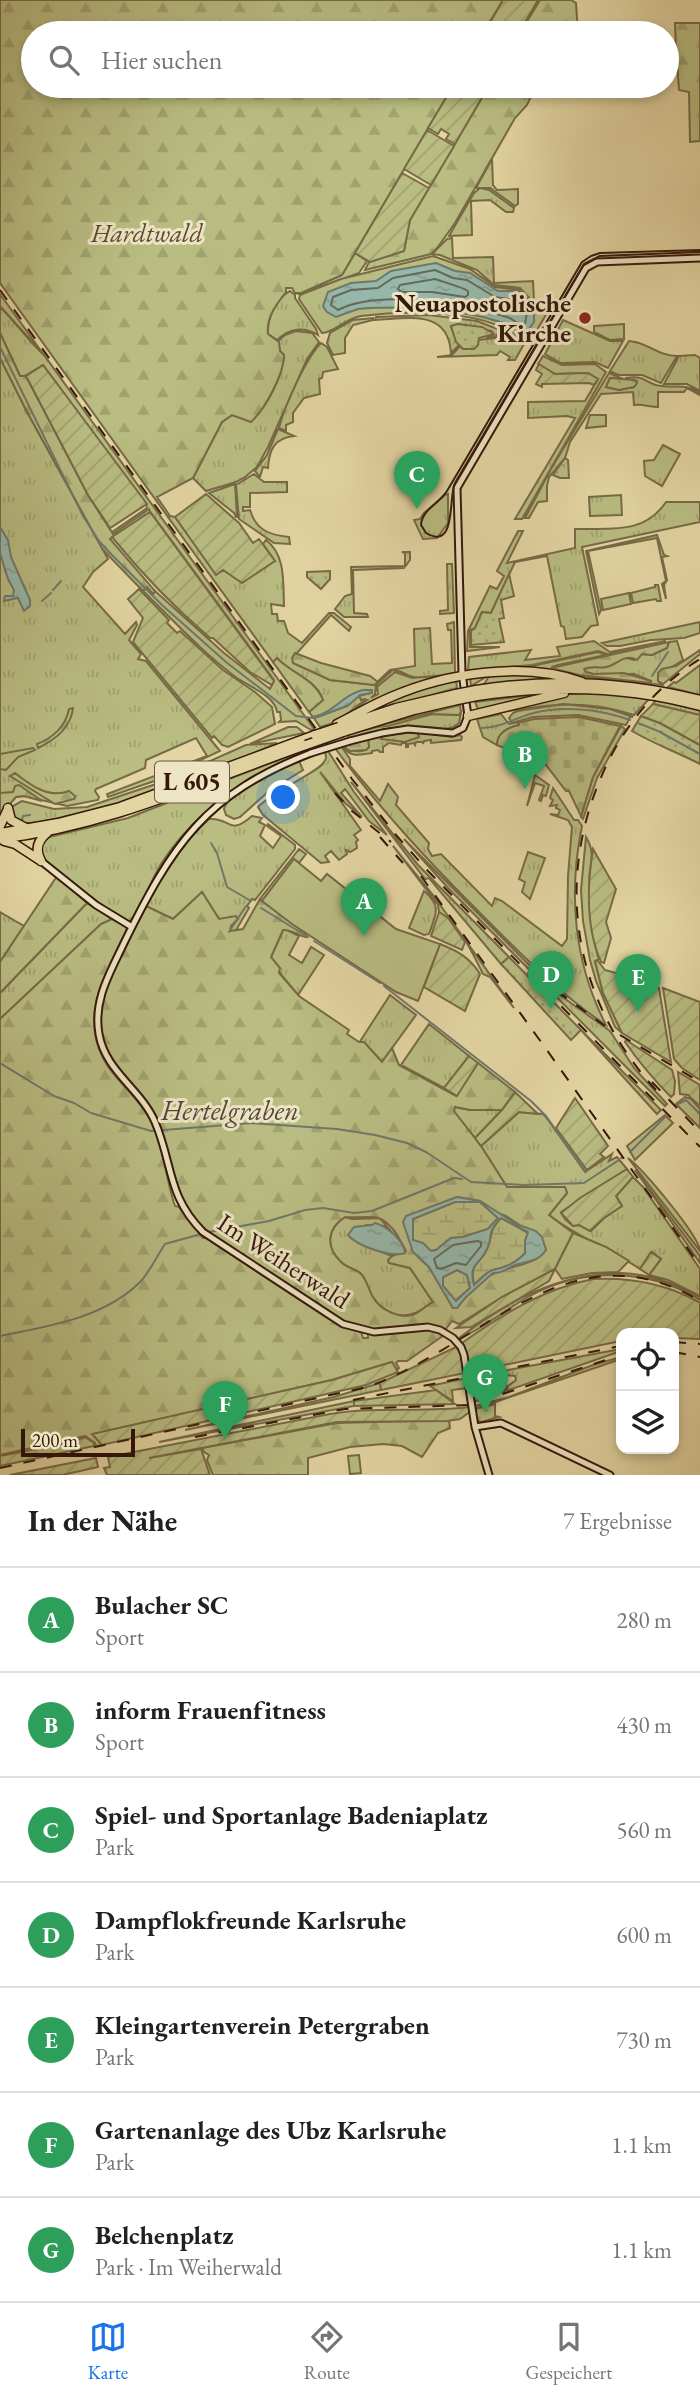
<!DOCTYPE html>
<html lang="de">
<meta charset="utf-8">
<style>
body{margin:0;font-family:"EB Garamond",serif;background:#f6f6f6;color:#202124}
.controls{position:absolute;right:21px;bottom:21px;display:grid;overflow:hidden;border-radius:14px;box-shadow:0 4px 10px #0003}
.controls button{width:63px;height:63px;display:grid;place-items:center;padding:0;border:0;border-bottom:2px solid #e0e0e0;background:#fff;color:#202124;font:35px sans-serif}
.scale{position:absolute;left:21px;bottom:18px;width:114px;box-sizing:border-box;padding-left:7px;border:4px solid #35180a;border-top:0;font-size:19px;line-height:24px;white-space:nowrap;color:#35180a;-webkit-text-stroke:5px #ede4c3;paint-order:stroke}
.you{position:absolute;left:284px;top:798px;width:24px;height:24px;margin:-18px;border:5px solid #fff;border-radius:50%;background:#1a73e8;box-shadow:0 0 0 10px #1a73e833}
.badge{display:grid;place-items:center;width:46px;height:46px;border-radius:50%;background:#1a73e8;color:#fff;font-size:23px;font-weight:700}
.pin{position:absolute;translate:-50% -58px;filter:drop-shadow(0 2px 4px #0008)}
.pin::after{content:'';position:absolute;top:37px;width:24px;height:21px;background:inherit;clip-path:polygon(0 0,100% 0,50% 100%)}
.list{margin:0;padding:0;list-style:none}
h2{display:flex;justify-content:space-between;align-items:center;height:91px;margin:0;padding:0 28px;font-size:30px}
h2 small{font-size:23px;font-weight:400;color:#757577}
.list li{display:grid;grid-template-columns:46px 1fr auto;gap:21px;align-items:center;box-sizing:border-box;height:105px;padding:0 28px;border-top:2px solid #e0e0e0}
.list b{display:block;font-size:26px;white-space:nowrap}
.list p{margin:0;font-size:23px;white-space:nowrap;color:#757577}
.list em{font-size:23px;font-style:normal;color:#757577}
.icon{flex:none;width:38px;height:38px;fill:none;stroke:currentColor;stroke-width:2;stroke-linecap:round;stroke-linejoin:round}
.map{position:relative;flex:none;width:700px;height:1475px;overflow:hidden}
.search{position:absolute;background:#fff;box-shadow:0 4px 10px #0003;left:21px;right:21px;top:21px;height:77px;display:flex;align-items:center;gap:18px;box-sizing:border-box;padding:0 24px;border-radius:38px;color:#757577;font-size:26px}
.sheet{height:826px;background:#fff}
nav{display:flex;justify-content:space-around;align-items:center;box-sizing:border-box;height:98px;border-top:2px solid #e0e0e0;background:#fff;font-size:19px;color:#757577}
nav a{display:grid;justify-items:center;gap:4px}
nav .on{color:#1a73e8}
.map>svg:first-child{display:block}
.grass{fill:url(#grass-tufts);stroke:#776a46;stroke-width:2}
.forest{fill:url(#forest-firs);stroke:#776a46;stroke-width:2;fill-rule:evenodd}
.wetland{fill:url(#wetland-marsh);stroke:#776a46;stroke-width:2}
.cemetery{fill:url(#cemetery-stones);stroke:#776a46;stroke-width:2}
.park{fill:url(#park-dots);stroke:#776a46;stroke-width:2}
.garden{fill:url(#garden-furrows);stroke:#776a46;stroke-width:2}
.pitch{fill:#b9bd82;stroke:#776a46;stroke-width:2}
.water{fill:url(#water-ripples);stroke:#6f786b;stroke-width:2;fill-rule:evenodd}
.lines{fill:none;stroke-linecap:round;stroke-linejoin:round}
.shore{stroke:#66685a;stroke-width:2}
.stream{stroke:#6f786b;stroke-width:2}
.secondary-casing{stroke:#35180a;stroke-width:9}
.highway-casing{stroke:#35180a;stroke-width:11}
.secondary{stroke:#ede4c3;stroke-width:5}
.highway{stroke:#e4d6a3;stroke-width:8}
.tram{stroke:#35180a;stroke-width:2}
.rail{stroke:#35180a;stroke-width:2;stroke-dasharray:12 12;stroke-linecap:butt}
.secondary-bridge-casing{stroke:#35180a;stroke-width:9;stroke-linecap:butt}
.highway-bridge-casing{stroke:#35180a;stroke-width:11;stroke-linecap:butt}
.secondary-bridge{stroke:#ede4c3;stroke-width:5}
.highway-bridge{stroke:#e4d6a3;stroke-width:8}
.poi-dot{fill:#8f2418;stroke:#ede4c3;stroke-width:2.5}
.labels{text-anchor:middle;stroke-width:6;stroke-linejoin:round;paint-order:stroke}
.shield{fill:#ede4c3;stroke:#6c5542;stroke-width:2}
.shield-label{font-size:24px;font-weight:bold;fill:#35180a}
.park-label{font-size:26px;font-style:italic;fill:#5d4a2e;stroke:#ede4c3}
.poi-label{font-size:26px;font-weight:bold;fill:#35180a;stroke:#ede4c3;text-anchor:end}
.street-label{font-size:26px;fill:#35180a;stroke:#ede4c3}
.water-label{font-size:28px;font-style:italic;fill:#52483a;stroke:#ede4c3}
</style>
<div class="map">
<svg width="700" height="1475" viewBox="0 0 700 1475">
<defs>
<pattern id="grass-tufts" width="24" height="20" patternUnits="userSpaceOnUse" patternTransform="scale(1.75)"><rect width="24" height="20" fill="#b9bd82"/><path d="M3 7l-1-3M5 7V3M7 7l1-3M15 17l-1-3M17 17v-4M19 17l1-3" fill="none" stroke="#a0a26f"/></pattern>
<pattern id="forest-firs" width="22" height="20" patternUnits="userSpaceOnUse" patternTransform="scale(1.75)"><rect width="22" height="20" fill="#b9bd82"/><path d="M5 1l3.5 6h-7zM16 11l3.5 6h-7z" fill="#a0a26f"/></pattern>
<pattern id="wetland-marsh" width="20" height="14" patternUnits="userSpaceOnUse" patternTransform="scale(1.75)"><rect width="20" height="14" fill="#b9bd82"/><path d="M1 5h8M5 5V1M11 12h8M15 12V8" fill="none" stroke="#a0a26f"/></pattern>
<pattern id="cemetery-stones" width="16" height="16" patternUnits="userSpaceOnUse" patternTransform="scale(1.75)"><rect width="16" height="16" fill="#b9bd82"/><path d="M2 7V4a2 2 0 0 1 4 0v3zM10 15v-3a2 2 0 0 1 4 0v3z" fill="#a0a26f"/></pattern>
<pattern id="park-dots" width="8" height="8" patternUnits="userSpaceOnUse" patternTransform="scale(1.75)"><rect width="8" height="8" fill="#b9bd82"/><path d="M2 2h.1M6 6h.1" fill="none" stroke="#a0a26f" stroke-width="1.8" stroke-linecap="round"/></pattern>
<pattern id="garden-furrows" width="10" height="10" patternUnits="userSpaceOnUse" patternTransform="scale(1.75)"><rect width="10" height="10" fill="#b9bd82"/><path d="M-1 1l2-2M0 10L10 0M9 11l2-2" fill="none" stroke="#a0a26f"/></pattern>
<pattern id="water-ripples" width="26" height="14" patternUnits="userSpaceOnUse" patternTransform="scale(1.75)"><rect width="26" height="14" fill="#96b8ab"/><path d="M2 4q2-2 4 0t4 0M15 11q2-2 4 0t4 0" fill="none" stroke="#829d92"/></pattern>
</defs>
<rect width="100%" height="100%" fill="#e4d6a3"/>
<filter id="stains"><feTurbulence type="fractalNoise" baseFrequency=".00286" numOctaves="4"/><feColorMatrix values="0 0 0 0 .2 0 0 0 0 .09 0 0 0 0 .02 0 0 0 .5 -.17"/></filter>
<radialGradient id="worn" r=".72"><stop offset=".6" stop-color="#630" stop-opacity="0"/><stop offset="1" stop-color="#630" stop-opacity=".3"/></radialGradient>
<path class="grass" d="M492,159L493,185L497,190L518,189V204L515,206L490,188H476Z
M480,188L489,190L514,208L513,212H506L490,200L471,201L472,235L449,236L474,193Z
M452,238L453,258L493,257L494,283L533,281L534,302L551,307L549,310L534,303L520,288L494,285L477,270L440,255L432,254L447,239Z
M355,253L367,261L359,273L299,294L295,293H301L342,275Z
M433,256L470,269L495,287L520,290L523,299L527,298L547,313L534,335L526,342C518,338 510,331 503,328C467,310 402,311 361,316C346,318 334,333 322,333L299,299L300,295L341,279Z
M290,291L295,295V298L316,329L318,335C304,326 289,328 277,340L268,334C267,319 276,298 290,291Z
M0,307C16,322 27,340 44,355L314,729L311,730L296,721L279,722L281,720L280,712H277C275,696 250,687 237,678C203,653 173,620 143,591L147,587L153,594L155,591L224,653L270,689L274,680L149,510L113,534L112,532L147,508L146,504L43,365L23,377L20,376L0,333Z
M429,315L477,321L500,330L496,336L486,338L493,335L492,331L458,324L451,327L459,345L451,353C448,308 407,319 375,320L376,317Z
M373,318V320L353,325L345,338V353L333,355L327,343L330,333L353,320Z
M563,320L610,341H623L608,368L595,362L561,363L545,354Z
M624,324V339L610,340L594,332V326Z
M296,331L312,333L319,342L307,359L268,447L257,467L245,477L236,482L206,491L193,478L222,422L232,415L251,421C267,407 283,376 284,355L280,351L278,341L285,335Z
M502,331L524,344L515,360H508L510,357L500,351L497,355L437,357L452,355L460,346L463,349L478,345V340L495,338Z
M629,341C647,342 658,356 677,356L661,383L642,375H618L610,371Z
M321,343L327,347L338,369L323,372L322,378L319,379L320,394L304,398L293,413V422L286,425V431L279,428C284,407 306,358 321,343Z
M695,355L700,358V391L687,384H664L679,356Z
M543,356L562,365L595,364L606,372L522,519H515L575,418L567,416L528,418V402L585,401L598,379L588,373L555,374L538,364Z
M0,357L26,410L108,559L93,572L83,587L125,634L136,622L137,625L129,640L141,654L138,659L146,661L220,751L160,779L108,797L107,794L207,756L196,738L146,760L145,768L96,789L95,791L99,797L98,800L67,806L24,796L16,797L0,813Z
M609,373L623,379L610,378L606,387L619,390L634,387L637,381L626,380V378C646,374 646,385 662,386C679,388 684,383 700,393V395L687,388L684,392H658V407C650,407 643,404 634,405L633,392L601,394L570,442L565,458L549,477L547,486V501L538,502L529,518H525L551,469Z
M590,415H606V426L586,428Z
M278,429L294,436C275,438 269,449 268,468L263,467L260,477L255,471L267,455Z
M663,445L680,454L662,486L645,476L644,461L654,460Z
M254,474L264,482H287V492L250,493V507H243V511L250,510C256,530 269,535 289,537L290,544L274,543L239,519L236,485Z
M235,484L237,517H236L234,513L209,493Z
M448,494V523L437,538L423,539L414,520L420,519L424,513L445,495Z
M621,495L622,515L590,516L589,497Z
M666,502H700V522L582,547L598,625L591,626L582,637L566,639L564,627L561,626L547,556L515,562L491,613L482,612L475,628L470,630V647H500L467,651L468,631L490,586L497,589L504,576L497,571L518,531H523L507,563L575,548V529C610,528 644,535 666,502Z
M170,516L175,517L216,574L223,570L275,561L263,544L266,540C286,555 283,583 284,606L271,604L272,614H277L278,621H284L288,633L302,643L329,613H334L351,627L349,631L331,615L297,653H295L293,663L330,680L374,685L390,670L415,666L414,629L430,628L432,664L452,663L451,630H448L447,624L454,622L455,673C442,675 427,678 414,677C406,676 402,670 393,670L376,685L375,694L371,698L378,694L377,687L395,672L412,678L453,675L426,683L340,721L367,700H361L359,696L371,693L372,690C347,689 336,713 313,717L309,712L323,700C316,679 291,673 277,659L273,662L168,517Z
M657,535L664,555L667,556L662,557L667,580L664,585L666,599L662,584L666,581L657,538L588,551L601,610L599,614L586,551Z
M402,552H410V560L404,568L353,570L354,613L367,614L368,617H344L335,609L345,596L352,594L351,567L405,566V553Z
M447,564H452L454,613L440,614V611L448,610Z
M655,585H658L661,601H657L656,599L633,603L631,593L655,587Z
M629,593L631,604L603,610L601,599Z
M700,622V633L684,638L651,640L620,646H607L602,643Z
M594,641L610,652L666,641L607,654L598,651L532,665L468,671L469,657L531,650L525,660L560,656L557,647Z
M677,641L683,660L669,669L659,682L662,685L574,676L471,672L532,666L598,652L606,655L558,665L552,667V669L589,677L651,683V681L634,674H593L586,672L584,669C593,665 599,668 607,667C619,664 620,654 634,660L642,654L652,655L667,648L669,642Z
M700,665V695L668,687L674,682L676,683Z
M512,674L540,675L552,678L478,686L484,684L488,678L486,677L471,686L470,678Z
M456,680L457,688L365,713L399,695Z
M572,693L614,694L649,699L634,715C578,697 539,706 483,715Z
M656,700L700,710V715L653,704Z
M563,704L610,709L633,717H630L626,725L578,715L533,717L512,723L509,718L513,713L518,711Z
M461,712L459,723C449,732 439,728 427,727C400,725 374,730 349,738L348,734L432,714L456,715Z
M501,714L509,724L518,722L519,725C510,727 498,732 497,745L483,737L477,719Z
M621,726L625,729L597,778L583,819L581,817L593,777Z
M288,727H297L304,733L250,744Z
M417,732L451,737L460,735L462,737L461,740L431,743V740L424,741L423,744V742H416L415,745L414,743L408,744V747H406V743H402L401,745L389,743L383,747V752H380L378,750L372,751V753C359,755 350,758 343,746C349,751 363,754 369,747L368,739L383,735C395,743 406,742 419,737Z
M277,743C208,773 137,802 63,817C47,821 32,825 16,822L11,807L22,801L54,809L87,807L165,781L246,745Z
M341,746L350,759V766L380,801L388,784L398,797L396,805L429,843L428,849L432,856L441,854L492,906L495,898L502,901L562,946L567,939L568,876L572,827L568,820L550,814L558,815L560,810L556,808L557,805L550,806L553,800L550,798L553,788L574,820H578L582,826C568,894 574,963 606,1025C561,995 524,957 486,919C432,865 380,810 335,748Z
M307,749L308,752C249,775 196,809 161,864C151,880 141,909 130,921C109,919 59,873 41,858L39,852L45,838L128,818Z
M328,751L354,792L387,835L369,821L345,789L341,793L362,817L345,803L320,772L361,830L354,835L358,840L356,842L357,848L350,852L346,850L347,854L339,860L331,851L325,856L329,862L321,863L263,815L258,807C271,792 319,772 324,762C327,758 326,757 325,752Z
M299,761L303,770L269,791L240,817L234,819L226,815L224,809C228,790 281,769 299,761Z
M535,775L549,785L546,796L543,795L541,801L539,800L544,786L535,783L527,806Z
M351,782L418,865L509,957L501,964L429,878L425,879Z
M252,816L262,818L259,822L265,825L260,836L273,848L281,836L267,826L268,824L295,845V849L255,900L252,899L247,906L249,908L235,932L230,931V917L224,920L219,919L202,892L173,919L146,906C161,873 183,843 209,819C231,817 228,837 252,816Z
M586,837C597,856 589,863 589,884C590,910 591,935 599,959L595,962L603,993L622,1033L615,1027L596,981L590,960L583,921L581,890Z
M404,839L557,993L610,1031L634,1068L667,1104L665,1106L449,889Z
M393,846L433,895L514,1008L490,977L483,974C473,954 460,925 439,912L438,905Z
M299,849L306,854L299,863L294,859L262,901L260,899Z
M528,852L545,858L530,899L522,892L525,882L519,879Z
M424,891C442,906 436,914 429,934L424,935L409,928Z
M87,903L112,919L101,924L0,1019V993Z
M0,912L24,926L0,962Z
M283,930H287L299,936L289,955L302,963L311,947L324,955L298,995L279,972L271,957Z
M390,995L416,1015L382,1062L364,1042L359,1043Z
M429,1024L469,1056L444,1088L401,1065Z
M581,1030L661,1110L657,1114L655,1112Z
M685,1097L691,1099L700,1109V1128L676,1104Z
M455,1107L470,1110H502L475,1138L453,1111Z
M519,1112L543,1114L546,1117L585,1172L612,1154L609,1161L617,1157L627,1169L561,1212L565,1219L573,1226L579,1225L591,1231L604,1218L622,1206L616,1196L633,1177L643,1187L700,1269V1296L668,1280L649,1275L661,1259L652,1252L640,1269C610,1249 577,1237 549,1215L567,1193L565,1187H507L481,1146Z
M665,1115L673,1123L635,1160L627,1146Z
M628,1158C644,1170 700,1237 700,1251Z
M635,1170L700,1256V1263Z
M345,1217L352,1219L380,1218L403,1246L384,1226L366,1225L364,1245L392,1256L388,1260L389,1263L410,1268L433,1302C428,1305 421,1311 415,1313C398,1321 377,1308 370,1292C367,1286 366,1278 360,1273C355,1269 347,1268 341,1262C325,1247 327,1229 345,1217Z
M621,1273C650,1274 675,1284 700,1297V1300C649,1268 581,1267 528,1297C508,1308 477,1333 459,1338C509,1300 557,1274 621,1273Z
M621,1349V1351L474,1402L472,1385L478,1384L479,1393L486,1392L487,1395L507,1389L508,1386L516,1380L515,1376L504,1375L472,1382L471,1377Z
M621,1357V1359L475,1409V1406L509,1397L593,1365Z
M467,1378V1388L452,1390L453,1401L430,1386Z
M380,1383L381,1390L185,1430L334,1397Z
M354,1401V1406L159,1442Z"/>
<path class="forest" d="M0,0H503L483,33H33V86H453L342,275L301,293H295L292,288H286V292C276,305 266,317 268,334L279,342L280,351L284,355C284,374 265,409 251,422L232,415L222,422L193,478L157,497L170,516L168,517L0,283Z
M540,0H571L576,3L578,33H520Z
M675,23H700V141L690,142L689,92L679,90L677,63H667V48H676Z
M489,86H536L527,105L515,118L455,223L437,248L431,254L365,270L369,262L404,251L410,220Z
M0,294L44,355L0,306Z
M0,333L20,376H26L88,495L113,534L149,509L150,512L110,539L155,591L153,594L147,587L143,591L103,550L26,410L0,358Z
M669,642L667,648L652,655L642,654L637,660C623,653 618,665 606,667C597,669 593,665 584,669L586,672L593,674L624,673L651,681V683L579,675L551,668Z
M700,650V654L663,684L658,681V673L662,669L676,666Z
M295,653L321,663L370,676L378,682L374,685L330,680L293,663L292,658Z
M277,658C291,673 315,679 323,700L309,712L273,662Z
M532,695L533,697L482,709H478L475,702Z
M359,696L361,700L366,699L337,722L320,727L314,718L347,706Z
M460,705L461,712L459,715L432,714L388,726L373,727Z
M73,708C71,727 55,740 38,748L37,744C53,738 66,726 69,709Z
M417,732L419,737L405,742L381,739L383,735Z
M368,739L369,747L366,750L350,751L343,746Z
M33,748L35,750L18,757L6,770L0,769V754Z
M15,773C30,785 49,799 69,791L75,796L74,799L55,804L10,776Z
M19,785L42,801L24,796L16,797L0,815V793L13,792L15,786Z
M57,876L87,903L0,993V962Z
M202,892L219,919L236,916L238,919L231,926L230,931L243,929L260,899L306,934V937C298,936 291,929 283,930L271,957L280,968L279,973L299,996L349,1030L347,1034L359,1042H364L382,1062L392,1048L399,1065L456,1096L478,1063L515,1092L502,1110H470L455,1107L454,1111L481,1146L507,1187H565L567,1193L549,1215L573,1233L555,1269L502,1297L459,1324L452,1321L445,1330L436,1327L373,1330L347,1324L244,1257V1254L239,1253C223,1243 205,1233 193,1218C188,1211 182,1203 179,1195C166,1168 169,1135 152,1109C133,1081 103,1061 101,1024C98,987 130,939 146,906L173,919ZM457,1197L480,1201L497,1213L506,1216L542,1240L546,1250C534,1266 512,1265 495,1273C481,1279 466,1296 457,1308H453L429,1267L418,1257L407,1216ZM345,1217C353,1218 372,1216 378,1218C390,1221 401,1241 406,1251L392,1256L388,1260L389,1263L410,1268L433,1302C427,1305 421,1311 415,1314C400,1320 380,1310 373,1297C368,1289 367,1279 360,1273C354,1268 347,1268 341,1262C325,1247 327,1228 345,1217Z
M112,919L127,926L126,932C103,979 75,1023 112,1072C125,1089 143,1104 152,1123C164,1147 166,1181 175,1206L179,1207L203,1238H206L328,1318L361,1332L363,1338H368V1334C392,1336 422,1322 444,1335L407,1361H398L396,1363L399,1368L397,1370L392,1362L332,1380L93,1434L102,1445L96,1446L95,1443L85,1436L0,1455V1019L101,924Z
M449,1420L450,1428L438,1433L422,1457L402,1446L383,1444L350,1447L308,1458V1475H213L207,1460L209,1455L204,1452L202,1448L337,1423Z"/>
<path class="wetland" d="M455,1202H480L498,1218L488,1229L463,1237L451,1238L436,1250L431,1251L413,1240V1219Z
M501,1218L528,1233L525,1241V1253C516,1264 506,1267 493,1270C486,1272 479,1280 474,1285C469,1262 479,1266 487,1249C494,1235 486,1235 501,1218Z
M457,1270L467,1275L470,1288L455,1301L443,1286V1277Z"/>
<path class="cemetery" d="M579,717L620,726L593,777L581,816L569,791H566L529,743C518,752 511,751 497,745C497,732 510,727 519,725L518,723L534,719Z"/>
<path class="park" d="M458,324L482,327L494,334L479,338L478,345L474,349H463L456,342L451,326Z
M610,378L635,380L637,383L634,387L619,390L606,387Z
M565,458L568,460L569,478H560L553,475Z
M330,571V579L321,589L307,577V572Z
M509,574L514,596L501,600L504,618L499,619L504,642L471,645V631L475,628L482,612L491,613Z
M641,716L660,723L700,745V764C677,752 654,744 632,731Z
M509,957L581,1030L571,1040L501,964Z
M495,1404V1416L499,1417L481,1422L476,1419L475,1409Z"/>
<path class="garden" d="M503,0H538L519,33H484Z
M453,86L488,87L455,144L446,139L449,134L441,129L438,134L428,128Z
M427,130L454,146L431,185L404,169Z
M402,173L429,188L410,220L404,251L370,262L355,253Z
M539,364L555,374L588,373L598,379L594,385L589,383L542,384V387L536,384L542,374L536,370Z
M43,365L147,504L110,528L88,495L26,376Z
M206,494L239,523L253,543L259,539L275,561L242,583L223,570L216,575L175,517Z
M150,512L274,681L272,685L250,672L213,638H210C174,607 142,574 112,537Z
M139,589L169,620L167,623L177,633L180,631L223,670L255,692L272,707L275,724L228,747L222,745L214,736L212,738L133,642L143,618L128,599Z
M653,704L700,715V745L660,723L641,716Z
M593,849L616,889L606,922L611,938L604,963L601,962C586,928 587,886 593,849Z
M439,912L448,918L465,942L462,950L431,936Z
M440,944C458,951 470,958 480,974L465,1011L424,987Z
M597,960L605,970L626,976L625,979L633,982L636,979L659,988L671,1062L622,1033L603,993L595,961Z
M663,988L700,1002V1080L682,1068L674,1059Z
M626,1040L672,1070L675,1081L674,1094L671,1097C654,1080 639,1062 625,1042Z
M469,1056L478,1063L457,1096L444,1088Z
M678,1072L700,1085V1106L688,1095L680,1094Z
M515,1092L538,1114L519,1112L481,1146L475,1138L502,1110Z
M575,1098L608,1146L600,1154L604,1157L587,1170L556,1128Z
M627,1169L633,1177L616,1196L622,1206L604,1218L590,1231L579,1225L573,1226L561,1213L580,1198Z
M651,1252L661,1259L649,1275L640,1269Z
M555,1269L549,1281L471,1327L456,1328L502,1297Z
M593,1279C631,1277 664,1283 697,1301L700,1303V1339L674,1338V1333H621V1341L470,1372L469,1368L475,1365H469L462,1343C503,1314 543,1289 593,1279Z
M456,1347L461,1354L465,1373L381,1390L380,1383Z
M392,1362L398,1372L366,1385L102,1445L92,1434L332,1380Z
M436,1390L455,1404L354,1406V1401Z
M469,1407L471,1411L460,1419L447,1421L337,1422L149,1458L201,1449L210,1475H107L104,1468L110,1467L108,1457L330,1414C376,1406 423,1413 469,1407Z
M85,1437L94,1443V1446L0,1466V1456L73,1442Z
M96,1458L98,1467L62,1475H10Z"/>
<path class="pitch" d="M294,859L321,881L327,874L396,929L440,944L418,1001L396,992L292,924L262,901Z
M573,1233L606,1247L629,1261L618,1272L592,1273L562,1279L555,1269Z
M504,1378L507,1388L487,1394L485,1384Z
M359,1455L361,1473L350,1474L348,1456Z"/>
<path class="water" d="M436,263L455,271L470,273L498,291H520L521,296L526,299L534,312V322L527,332H519L504,323L483,317L431,307L368,308L358,309L336,317L327,312L323,306L328,292L351,283L376,281L391,271Z
M0,527L8,540L11,557L30,600V606L24,611L18,598L4,601L5,596H13L14,590L8,579L0,553Z
M363,690H372V693L360,695L349,705L318,717L314,718L313,717C333,714 343,694 363,690Z
M457,1197L480,1201L516,1224L536,1231L542,1237L546,1250C538,1262 528,1261 515,1265C507,1268 503,1274 493,1273L465,1298L457,1308H453L429,1267L413,1252L403,1222L406,1216ZM455,1202H480L498,1218L488,1229L463,1237L451,1238L436,1250L431,1251L423,1243L413,1240V1219ZM501,1218L528,1232L525,1241V1253C516,1263 506,1267 493,1270C486,1272 480,1280 474,1285C468,1262 480,1266 487,1249C494,1235 485,1235 501,1218ZM457,1270L467,1275L470,1288L456,1301L443,1286V1277Z
M375,1223C387,1226 404,1241 405,1253C392,1258 357,1246 348,1235L354,1227L372,1225Z"/>
<g class="lines">
<path class="shore" d="M435,270L453,278L467,280L495,297L514,300L527,312L525,324L521,325C516,323 512,318 507,317C465,303 378,289 338,310L331,305L333,297L351,290L378,288L393,278Z
M435,279C443,282 462,287 468,291V295L465,297L432,292H401L398,289L400,285Z
M477,1241L481,1242V1246L466,1265L456,1263L441,1269L437,1268L434,1259L453,1245Z"/>
<path class="stream" d="M0,347L83,516L99,541L112,555L162,605L226,662L296,716L313,718
M53,590L61,581
M42,601L51,593
M652,676L668,652
M638,723L658,731L700,754
M482,728C499,728 514,719 530,714C561,705 600,709 630,720
M22,820L23,816L30,815
M211,843L217,853L227,887L251,901
M261,908L308,937
M229,932L246,906
M314,941L380,983
M384,986L531,1101L546,1116L586,1172
M0,1063L54,1096L74,1103L91,1113L151,1131L252,1123L337,1129L375,1135L407,1143L426,1152L471,1182L524,1185L584,1183L619,1160
M676,1105L686,1100L700,1114
M630,1152L666,1116
M621,1158H622
M209,1232L269,1221L305,1210L323,1208L354,1213L372,1211L454,1178L462,1179
M0,1336C49,1326 105,1318 141,1281C150,1271 157,1256 165,1244L201,1234"/>
<defs>
<path id="secondary" d="M350,741L382,733L408,729L453,733L463,728L468,716L462,673L457,488L586,268L597,262L700,258
M311,753C205,794 172,845 124,943C110,973 93,1000 99,1034C105,1071 141,1089 155,1122C173,1164 167,1196 203,1232L343,1324L374,1332L428,1327L440,1330L453,1338L461,1347L464,1355L475,1427L489,1475
M41,861L96,905L132,927
M475,1427L501,1423L610,1475"/>
<path id="highway" d="M476,690C552,678 626,681 700,700
M477,696C551,685 628,686 700,706
M468,716L564,693
M337,724C355,715 372,705 391,697C446,673 524,661 582,682
M344,725L396,708L456,694
M343,732L414,710L457,700
M8,808L11,820L26,828
M0,826L7,811
M0,833L58,823L120,807L315,735
M0,839C112,825 201,782 306,745
M4,841L15,844L41,861
M41,861C35,850 37,841 47,833"/>
</defs>
<use href="#secondary" class="secondary-casing"/>
<use href="#highway" class="highway-casing"/>
<use href="#secondary" class="secondary"/>
<use href="#highway" class="highway"/>
<path class="tram" d="M700,250L600,253L591,256L582,262L447,491C439,504 422,509 421,525L426,533C457,551 448,498 455,483L584,264L600,256L700,252"/>
<path class="rail" d="M0,290L352,779L396,835L428,871L700,1147
M335,793L352,811L391,842
M380,837L403,863
M421,876L544,1046L700,1266
M557,991L605,1026
M620,1035L700,1082
M652,1082L700,1132
M656,1090C575,1002 554,885 602,775C622,728 656,686 700,659
M674,1342L700,1344
M674,1352L700,1357
M353,1400L621,1346
M195,1437L345,1409L469,1405L621,1355
M0,1468L367,1387C482,1347 570,1223 700,1301"/>
<defs>
<path id="secondary-bridge" d="M311,753L350,741"/>
<path id="highway-bridge" d="M456,694L476,690
M457,700L477,696
M315,735L339,727
M306,745L343,732"/>
</defs>
<use href="#secondary-bridge" class="secondary-bridge-casing"/>
<use href="#highway-bridge" class="highway-bridge-casing"/>
<use href="#secondary-bridge" class="secondary-bridge"/>
<use href="#highway-bridge" class="highway-bridge"/>
</g>
<circle class="poi-dot" cx="585" cy="318" r="7"/>
<g class="labels">
<rect class="shield" x="155" y="761.5" width="74" height="41" rx="5"/>
<g class="shield-label">
<text x="192" y="790">L 605</text>
</g>
<g class="park-label">
<text x="147" y="242">Hardtwald</text>
</g>
<g class="poi-label">
<text x="571" y="312">Neuapostolische<tspan x="571" dy="30">Kirche</tspan></text>
</g>
<g class="street-label">
<text transform="translate(284 1261) rotate(33)" y="9">Im Weiherwald</text>
</g>
<g class="water-label">
<text x="230" y="1120">Hertelgraben</text>
</g>
</g>
<rect width="100%" height="100%" filter="url(#stains)"/>
<rect width="100%" height="100%" fill="url(#worn)"/>
</svg>
<div class="controls">
<button><svg class="icon" aria-label="locate" viewBox="0 0 24 24"><circle cx="12" cy="12" r="6"/><path d="M12 2v4M12 18v4M2 12h4M18 12h4"/></svg></button>
<button><svg class="icon" aria-label="layers" viewBox="0 0 24 24"><path d="M12 4l9 5-9 5-9-5zM3 14l9 5 9-5"/></svg></button>
</div>
<div class="scale">200 m</div>
<div class="you"></div>
<div class="pin badge" style="left:364px;top:936px;background:#2e9e5b">A</div>
<div class="pin badge" style="left:525px;top:789px;background:#2e9e5b">B</div>
<div class="pin badge" style="left:417px;top:509px;background:#2e9e5b">C</div>
<div class="pin badge" style="left:551px;top:1009px;background:#2e9e5b">D</div>
<div class="pin badge" style="left:638px;top:1012px;background:#2e9e5b">E</div>
<div class="pin badge" style="left:225px;top:1439px;background:#2e9e5b">F</div>
<div class="pin badge" style="left:485px;top:1412px;background:#2e9e5b">G</div>
<div class="search"><svg class="icon" aria-label="search" viewBox="0 0 24 24"><circle cx="10" cy="10" r="6"/><path d="M15 15l6 6"/></svg>Hier suchen</div>
</div>
<section class="sheet">
<h2>In der Nähe<small>7 Ergebnisse</small></h2>
<ul class="list">
<li><span class="badge" style="background:#2e9e5b">A</span><div><b>Bulacher SC</b><p>Sport</p></div><em>280 m</em></li>
<li><span class="badge" style="background:#2e9e5b">B</span><div><b>inform Frauenfitness</b><p>Sport</p></div><em>430 m</em></li>
<li><span class="badge" style="background:#2e9e5b">C</span><div><b>Spiel- und Sportanlage Badeniaplatz</b><p>Park</p></div><em>560 m</em></li>
<li><span class="badge" style="background:#2e9e5b">D</span><div><b>Dampflokfreunde Karlsruhe</b><p>Park</p></div><em>600 m</em></li>
<li><span class="badge" style="background:#2e9e5b">E</span><div><b>Kleingartenverein Petergraben</b><p>Park</p></div><em>730 m</em></li>
<li><span class="badge" style="background:#2e9e5b">F</span><div><b>Gartenanlage des Ubz Karlsruhe</b><p>Park</p></div><em>1.1 km</em></li>
<li><span class="badge" style="background:#2e9e5b">G</span><div><b>Belchenplatz</b><p>Park · Im Weiherwald</p></div><em>1.1 km</em></li>
</ul>
</section>
<nav>
<a class="on"><svg class="icon" aria-label="map" viewBox="0 0 24 24"><path d="M3 6l6-2 6 2 6-2v14l-6 2-6-2-6 2zM9 4v14M15 6v14"/></svg>Karte</a>
<a><svg class="icon" aria-label="directions" viewBox="0 0 24 24"><path d="M12 3l9 9-9 9-9-9zM9 14v-3h6M13 9l2 2-2 2"/></svg>Route</a>
<a><svg class="icon" aria-label="saved" viewBox="0 0 24 24"><path d="M7 4h10v16l-5-4-5 4z"/></svg>Gespeichert</a>
</nav>
